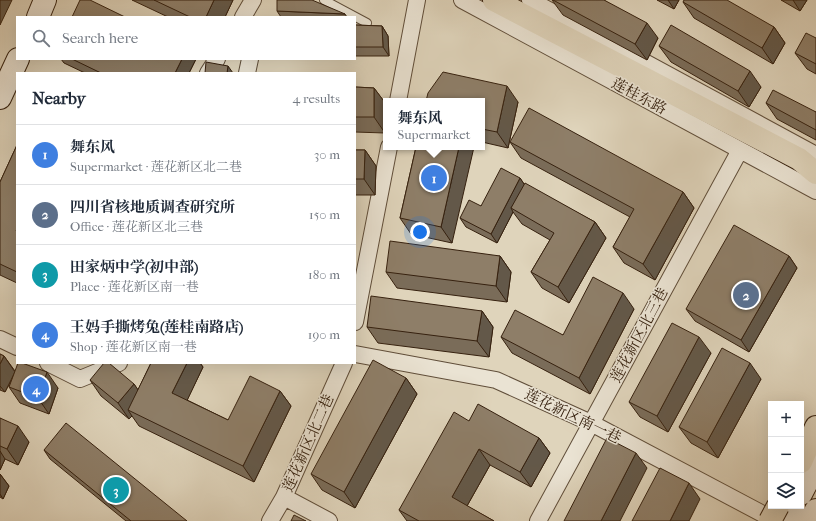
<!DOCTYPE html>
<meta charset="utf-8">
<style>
body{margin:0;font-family:"IM FELL French Canon","Noto Serif SC",serif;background:#f6f6f7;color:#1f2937}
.controls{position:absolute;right:12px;bottom:12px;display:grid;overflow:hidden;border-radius:0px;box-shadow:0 4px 16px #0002}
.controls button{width:36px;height:36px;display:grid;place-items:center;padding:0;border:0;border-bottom:1px solid #e0e1e3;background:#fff;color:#1f2937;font:20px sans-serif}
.you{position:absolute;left:420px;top:232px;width:14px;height:14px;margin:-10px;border:3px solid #fff;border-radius:50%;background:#1a73e8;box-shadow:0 0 0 6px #1a73e833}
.badge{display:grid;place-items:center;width:26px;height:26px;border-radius:50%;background:#8f2418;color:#fff;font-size:13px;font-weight:700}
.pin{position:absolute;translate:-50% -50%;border:2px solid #fff;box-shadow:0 1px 4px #0006}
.popup{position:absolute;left:383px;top:98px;width:102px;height:52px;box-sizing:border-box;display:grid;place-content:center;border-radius:0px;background:#fff;filter:drop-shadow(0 1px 3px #0005);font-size:13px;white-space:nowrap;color:#747a83}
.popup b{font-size:15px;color:#1f2937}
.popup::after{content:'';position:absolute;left:50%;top:100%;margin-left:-8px;border:8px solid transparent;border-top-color:#fff}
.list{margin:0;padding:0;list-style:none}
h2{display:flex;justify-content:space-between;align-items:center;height:52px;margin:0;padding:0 16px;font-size:17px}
h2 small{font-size:13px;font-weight:400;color:#747a83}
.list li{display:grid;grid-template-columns:26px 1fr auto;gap:12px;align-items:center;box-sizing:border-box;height:60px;padding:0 16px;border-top:1px solid #e0e1e3}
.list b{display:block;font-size:15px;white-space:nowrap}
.list p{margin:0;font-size:13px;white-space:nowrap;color:#747a83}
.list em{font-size:13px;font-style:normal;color:#747a83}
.icon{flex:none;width:22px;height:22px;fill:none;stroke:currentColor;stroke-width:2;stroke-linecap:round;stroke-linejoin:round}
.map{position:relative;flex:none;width:816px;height:521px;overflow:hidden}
.search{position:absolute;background:#fff;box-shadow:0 4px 16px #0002;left:16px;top:16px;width:340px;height:44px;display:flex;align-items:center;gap:10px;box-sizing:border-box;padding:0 14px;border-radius:0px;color:#747a83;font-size:15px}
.panel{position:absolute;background:#fff;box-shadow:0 4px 16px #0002;left:16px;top:72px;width:340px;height:292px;border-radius:0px}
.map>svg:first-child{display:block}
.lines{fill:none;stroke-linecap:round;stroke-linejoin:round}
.lane-casing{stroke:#604e3a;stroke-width:10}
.street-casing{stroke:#604e3a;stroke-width:18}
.secondary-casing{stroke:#36210f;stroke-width:24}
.highway-casing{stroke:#36210f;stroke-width:24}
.lane{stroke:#eae3d3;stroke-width:8}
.street{stroke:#eae3d3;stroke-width:16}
.secondary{stroke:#eae3d3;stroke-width:22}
.highway{stroke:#dfd4bb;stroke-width:22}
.highway-bridge-casing{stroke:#36210f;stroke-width:24;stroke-linecap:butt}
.highway-bridge{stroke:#dfd4bb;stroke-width:22}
.wall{fill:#7a6c59;stroke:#36210f}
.shaded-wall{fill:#635849;stroke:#36210f}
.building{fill:#8e7e68;stroke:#36210f}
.labels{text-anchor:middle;stroke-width:3;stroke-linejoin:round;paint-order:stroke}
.street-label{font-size:15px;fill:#36210f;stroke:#eae3d3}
</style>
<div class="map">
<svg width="816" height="521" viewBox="0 0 816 521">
<rect width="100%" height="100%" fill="#dfd4bb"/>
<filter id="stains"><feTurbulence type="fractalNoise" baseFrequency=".005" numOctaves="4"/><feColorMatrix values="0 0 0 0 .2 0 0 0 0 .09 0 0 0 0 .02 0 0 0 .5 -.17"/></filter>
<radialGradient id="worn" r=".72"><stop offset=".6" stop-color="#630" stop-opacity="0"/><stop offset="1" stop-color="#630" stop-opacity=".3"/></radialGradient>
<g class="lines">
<defs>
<path id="lane" d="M324,0L367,23"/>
<path id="street" d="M462,0L816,191
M530,0L816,155
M243,17L253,0
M208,73L217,59
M247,73L250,59
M398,101L417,0
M355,322L389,147
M0,339L17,347
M355,354L496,380L591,423L776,521
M48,363L80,379L119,363
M284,497L329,521
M270,521L284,497L344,363
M538,521L740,150"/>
<path id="secondary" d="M38,17L45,0
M0,98L18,59
M801,494L816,465
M787,521L794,506
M810,521L816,510"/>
<path id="highway" d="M494,0L799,159L816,173
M801,462L816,427"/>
</defs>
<use href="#lane" class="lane-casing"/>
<use href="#street" class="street-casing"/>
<use href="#secondary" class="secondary-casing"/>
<use href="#highway" class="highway-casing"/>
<use href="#lane" class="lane"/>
<use href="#street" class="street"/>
<use href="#secondary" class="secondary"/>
<use href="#highway" class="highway"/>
<defs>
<path id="highway-bridge" d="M770,521L778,506"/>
</defs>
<use href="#highway-bridge" class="highway-bridge-casing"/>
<use href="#highway-bridge" class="highway-bridge"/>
</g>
<path class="wall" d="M132,0H233L225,17H168Z
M552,0H604L658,38L647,60L563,15Z
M657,0H679L674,9Z
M781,0H807L800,11Z
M683,2L774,27L785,43L773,64L694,18Z
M277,11L345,14L347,17H281Z
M355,25L382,26L388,36L389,56H355Z
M816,38V74L807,69L795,53Z
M659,46L761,87L749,107L671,62Z
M61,59H196L189,73H85L64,63Z
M355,87L374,88L386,104L385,133L355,132Z
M482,101L518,102L508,148L482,142Z
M766,103L816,112V140L777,119Z
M510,142L683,192L694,208L655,280L624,263L613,247L630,217L521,158Z
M17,145V283L0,275V182Z
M416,147L452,243L411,234L400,218Z
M355,150H365L376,166L375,195H355Z
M520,178L524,184L595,222L606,238L569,303L542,288L531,272L550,240L522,224L513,212L497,243L466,227L460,218L481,206Z
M500,256L511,272L507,302L397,288L386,272Z
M789,256L797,268L749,352L695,321L686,309Z
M634,309L590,394L512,353L501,337L563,335Z
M482,311L493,327L489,357L378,343L367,327Z
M711,353L668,432L640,417L629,402Z
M0,354L4,356L15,371L58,388L49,414L20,403L9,387L14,375L5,392L0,390Z
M151,363H200L203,367L187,400L228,420L280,391L291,406L254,482L139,426L132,416L129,419L101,396L90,380L134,384L138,390Z
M406,378L417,394L355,508L322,490L311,474Z
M761,379L718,458L691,443L679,427Z
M0,418L29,442L18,465L5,459L0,470Z
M469,421L539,438L550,453L531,487L490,465L467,506L494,521H407L399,510Z
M44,450L187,521H126L50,459Z
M0,474L9,486L3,499L0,497Z"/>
<path class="shaded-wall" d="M0,0H12L0,25Z
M214,0H233L225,17H206Z
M668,0H679L674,9Z
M793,0H807L800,11Z
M647,23L658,38L647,60L635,44Z
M382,26L388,36L389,56L383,47Z
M774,27L785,43L773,64L762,48Z
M182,59H196L189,73H175Z
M228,66L233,73H227Z
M750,71L761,87L749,107L738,91Z
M507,86L518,102L508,148L497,132Z
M374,88L386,104L385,133L374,117Z
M459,147H474L452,243L441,227Z
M365,150L376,166L375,195L364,179Z
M520,178L526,187L511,208L513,212L497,243L491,234Z
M683,192L694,208L655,280L643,264Z
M595,222L606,238L569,303L558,287Z
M500,256L511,272L507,302L496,286Z
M789,256L797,268L749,352L741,340Z
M623,293L634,309L590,394L579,378Z
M482,311L493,327L489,357L477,341Z
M699,337L711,353L668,432L657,416Z
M4,356L15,372L5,392L0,386V364Z
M187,363H200L203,367L183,409L172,393Z
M750,363L761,379L718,458L707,442Z
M47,372L58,388L49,414L38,398Z
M406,378L417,394L355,508L344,492Z
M134,384L145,400L128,410L132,416L129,419L118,403Z
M280,391L291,406L254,482L243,466Z
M18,426L29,442L18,465L7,449Z
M539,438L550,453L531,487L520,472Z
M479,449L490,465L463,513L452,497Z
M0,451L5,459L0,470Z
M636,453L647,468L620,521H601Z
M0,474L9,486L3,499L0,494Z
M689,483L700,499L689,521H670Z"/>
<path class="building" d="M80,0H90L125,17H72Z
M154,0H214L206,17H190Z
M277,0H312L345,14L277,11Z
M553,0H604L647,23L635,44Z
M684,0H727L774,27L762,48L683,2Z
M355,25L382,26L383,47H355Z
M671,25L750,71L738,91L659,46Z
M806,33L816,38V64L795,53Z
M72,59H182L175,73H101Z
M206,62L228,66L227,73H205Z
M443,72L507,86L497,132L482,129V101H426L428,93Z
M355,87L374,88V117H355Z
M773,90L816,112V130L766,103Z
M529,108L683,192L643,264L613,247L634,209L510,142Z
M17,145V229L16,231H17V272L0,264V182Z
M416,147H459L441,227L400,218Z
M355,150H365L364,179H355Z
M501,168L520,178L491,234L460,218L469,200L481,206Z
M525,183L595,222L558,287L531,272L554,233L511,208Z
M734,225L789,256L741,340L686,309Z
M390,241L500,256L496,286L386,272Z
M593,277L623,293L579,378L501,337L515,310L563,335Z
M371,296L482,311L477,341L367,327Z
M672,323L699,337L657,416L629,402Z
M722,348L750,363L707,442L679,427Z
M0,354L4,356L0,364Z
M373,360L406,378L344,492L311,474Z
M18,363H22L47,372L38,398L9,387Z
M104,363H109L134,384L118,403L90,380Z
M151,363H187L172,393L228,420L250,376L280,391L243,466L128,410Z
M478,404L539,438L520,472L479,449L452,497L494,521H419L399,510L454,412L469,421Z
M0,418L18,426L7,449L0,446Z
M66,423L187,521H131L44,450Z
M607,438L636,453L601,521H564Z
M660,468L689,483L670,521H632Z
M294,515L306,521H291Z"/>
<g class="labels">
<g class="street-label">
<text transform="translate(639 96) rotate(28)" y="5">莲桂东路</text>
<text transform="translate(639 335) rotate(-62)" y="5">莲花新区北三巷</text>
<text transform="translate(573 416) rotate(26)" y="5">莲花新区南一巷</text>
<text transform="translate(308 443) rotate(-66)" y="5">莲花新区北二巷</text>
</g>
</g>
<rect width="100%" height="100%" filter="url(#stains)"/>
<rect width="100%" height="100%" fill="url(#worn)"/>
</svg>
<div class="controls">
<button>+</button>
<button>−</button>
<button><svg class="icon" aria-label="layers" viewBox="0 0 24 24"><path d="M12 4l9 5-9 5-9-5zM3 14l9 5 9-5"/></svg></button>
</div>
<div class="you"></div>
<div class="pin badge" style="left:434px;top:178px;background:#3f7fe0">1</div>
<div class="popup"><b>舞东风</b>Supermarket</div>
<div class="pin badge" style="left:746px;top:295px;background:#5c6f8a">2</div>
<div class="pin badge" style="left:116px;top:490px;background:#0f9aa8">3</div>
<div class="pin badge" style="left:36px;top:389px;background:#3f7fe0">4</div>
<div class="search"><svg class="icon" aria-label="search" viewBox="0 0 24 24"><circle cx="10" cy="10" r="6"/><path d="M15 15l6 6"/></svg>Search here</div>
<section class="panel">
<h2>Nearby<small>4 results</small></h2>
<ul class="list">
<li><span class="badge" style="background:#3f7fe0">1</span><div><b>舞东风</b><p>Supermarket · 莲花新区北二巷</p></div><em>30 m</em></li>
<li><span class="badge" style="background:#5c6f8a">2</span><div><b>四川省核地质调查研究所</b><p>Office · 莲花新区北三巷</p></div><em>150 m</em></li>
<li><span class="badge" style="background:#0f9aa8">3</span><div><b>田家炳中学(初中部)</b><p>Place · 莲花新区南一巷</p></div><em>180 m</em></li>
<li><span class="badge" style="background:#3f7fe0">4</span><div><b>王妈手撕烤兔(莲桂南路店)</b><p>Shop · 莲花新区南一巷</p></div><em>190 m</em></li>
</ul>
</section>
</div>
